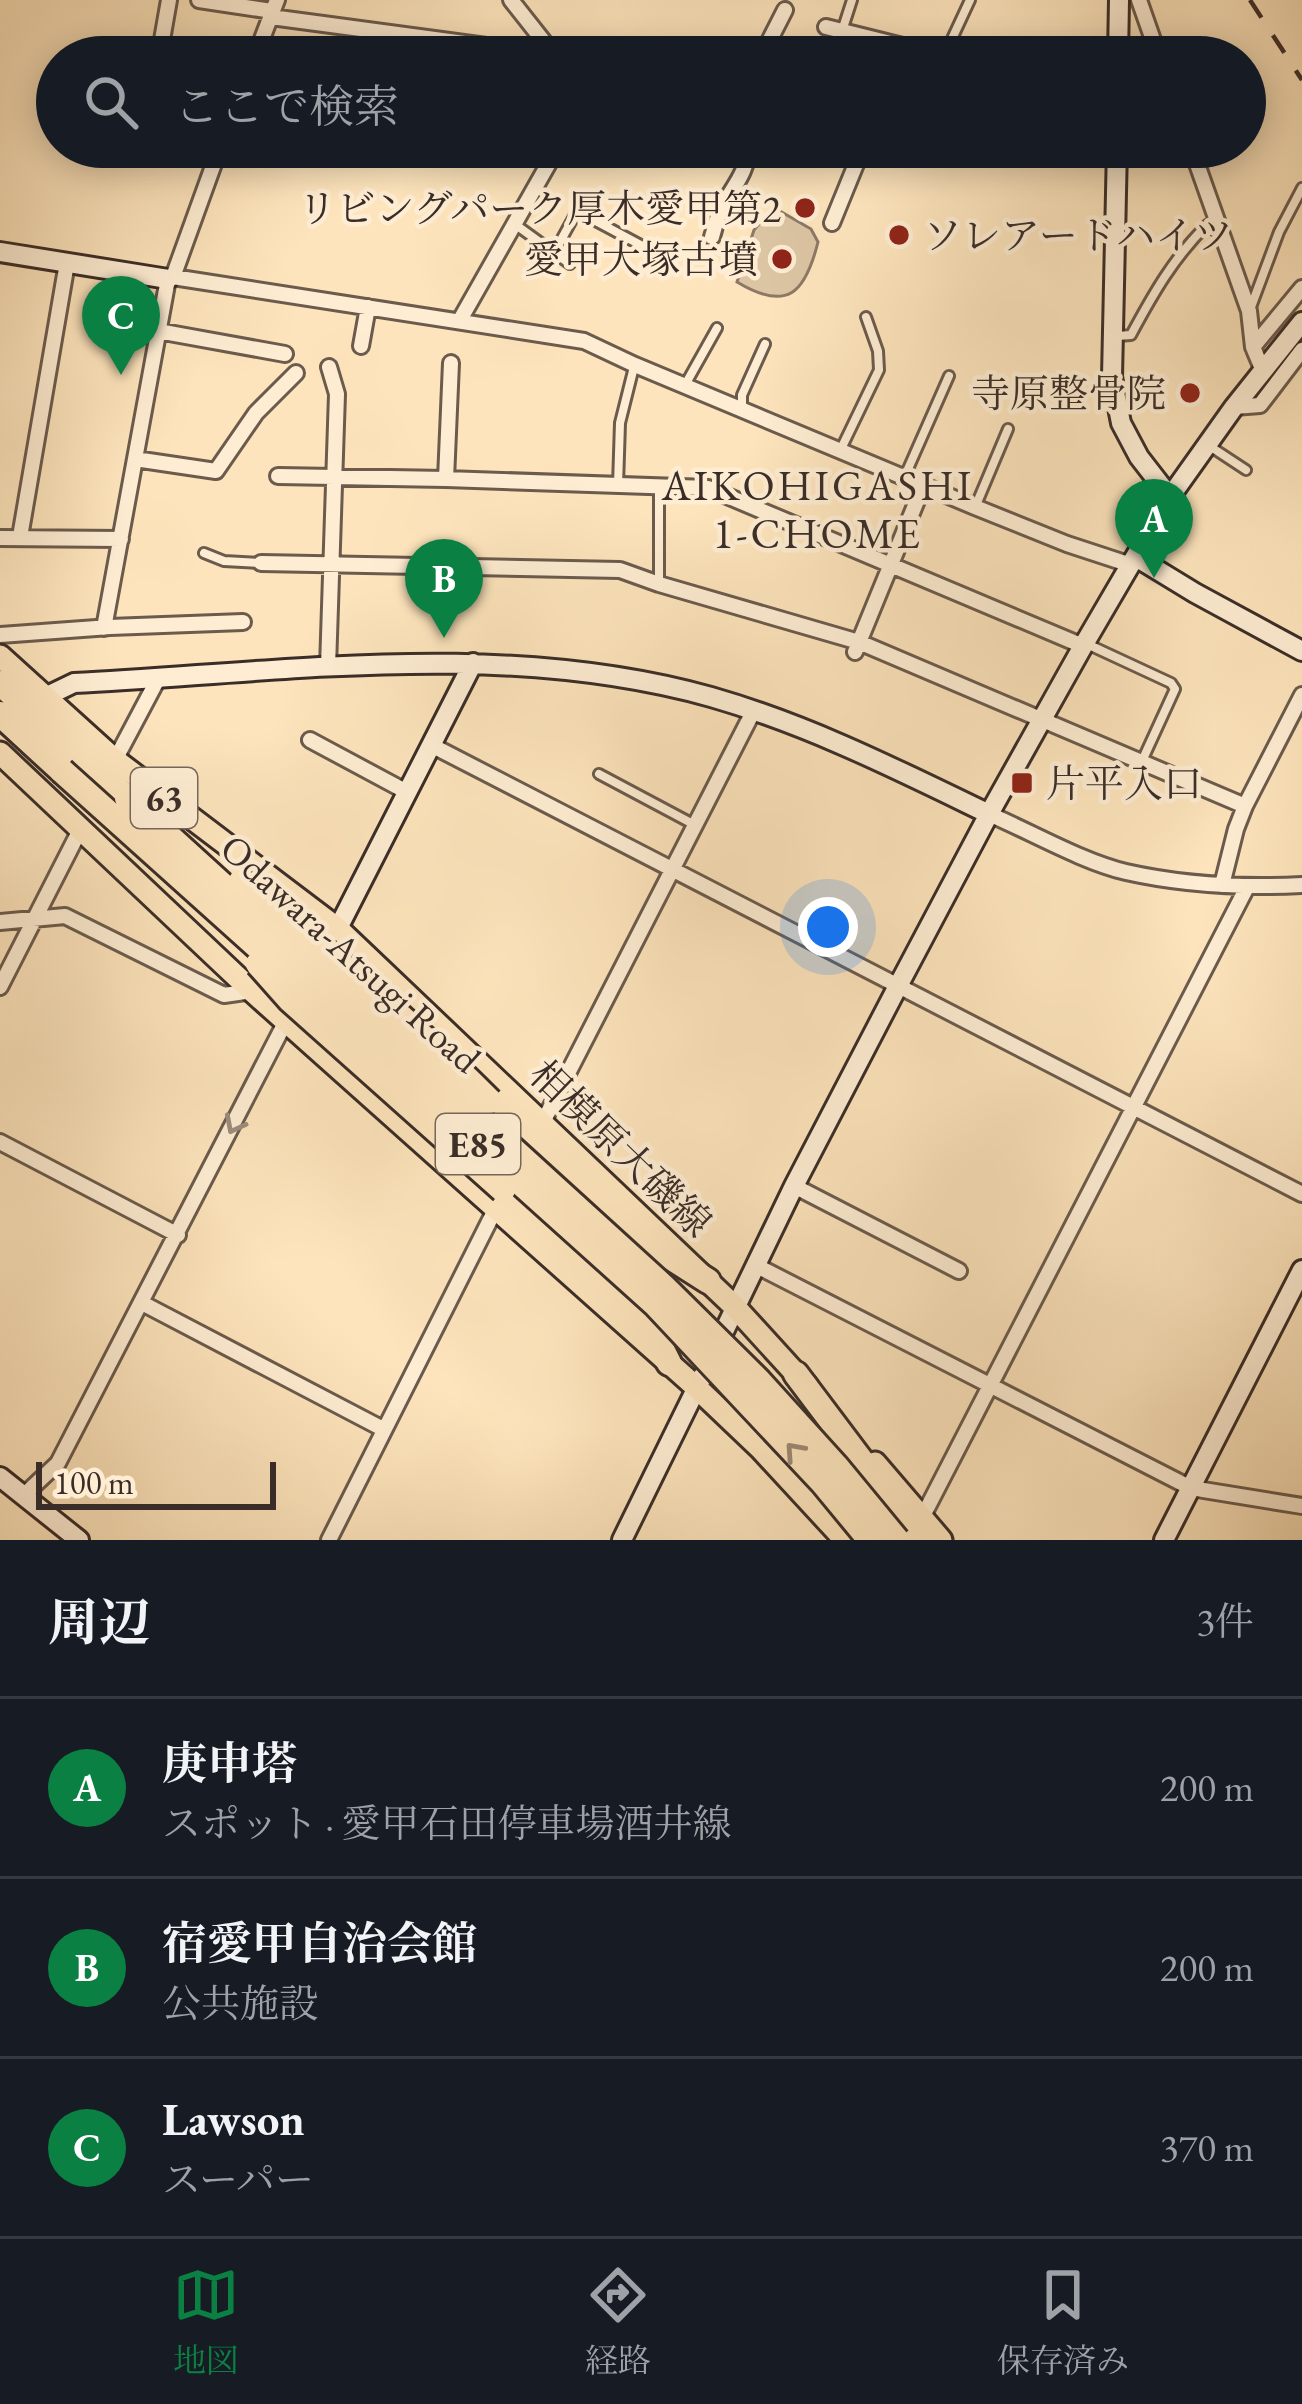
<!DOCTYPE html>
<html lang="ja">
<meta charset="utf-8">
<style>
body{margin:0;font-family:"EB Garamond","Noto Serif JP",serif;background:#20242c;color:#f1f3f6}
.scale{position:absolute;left:36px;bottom:30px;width:240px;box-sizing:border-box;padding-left:12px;border:6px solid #3a2d28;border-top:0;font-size:33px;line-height:42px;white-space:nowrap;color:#3a2d28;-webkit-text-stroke:9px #feedd3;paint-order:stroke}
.you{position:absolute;left:828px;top:927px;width:42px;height:42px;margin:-30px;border:9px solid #fff;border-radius:50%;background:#1a73e8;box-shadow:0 0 0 18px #1a73e833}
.badge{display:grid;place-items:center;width:78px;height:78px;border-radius:50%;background:#0b8043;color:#fff;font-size:39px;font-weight:700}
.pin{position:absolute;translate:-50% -99px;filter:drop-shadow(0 3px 6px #0008)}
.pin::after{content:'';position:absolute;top:63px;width:42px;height:36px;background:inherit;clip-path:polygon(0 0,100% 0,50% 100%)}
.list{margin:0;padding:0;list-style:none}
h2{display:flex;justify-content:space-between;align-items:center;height:156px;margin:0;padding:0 48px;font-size:51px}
h2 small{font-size:39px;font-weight:400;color:#9ea1a6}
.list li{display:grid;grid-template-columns:78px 1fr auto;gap:36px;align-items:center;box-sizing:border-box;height:180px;padding:0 48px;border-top:3px solid #363941}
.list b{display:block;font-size:45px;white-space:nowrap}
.list p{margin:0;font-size:39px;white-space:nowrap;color:#9ea1a6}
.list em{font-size:39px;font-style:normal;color:#9ea1a6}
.icon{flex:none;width:66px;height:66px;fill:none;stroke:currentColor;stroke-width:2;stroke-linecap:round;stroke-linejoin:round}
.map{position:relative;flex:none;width:1302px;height:1540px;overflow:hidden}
.search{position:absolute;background:#171b24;box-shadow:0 6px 30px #0003;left:36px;right:36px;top:36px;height:132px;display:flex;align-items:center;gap:30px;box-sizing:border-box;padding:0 42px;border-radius:66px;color:#9ea1a6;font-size:45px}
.sheet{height:696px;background:#171b24}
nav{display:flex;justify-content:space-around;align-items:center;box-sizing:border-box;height:168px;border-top:3px solid #363941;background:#171b24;font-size:33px;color:#9ea1a6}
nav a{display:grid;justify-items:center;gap:6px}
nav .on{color:#0b8043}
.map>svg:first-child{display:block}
.green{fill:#dcc5a3;stroke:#8b7966;stroke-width:3}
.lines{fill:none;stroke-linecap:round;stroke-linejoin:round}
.lane-casing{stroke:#6b5b4d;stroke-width:14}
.street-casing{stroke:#6b5b4d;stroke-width:20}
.secondary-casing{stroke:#3a2d28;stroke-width:24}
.primary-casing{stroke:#3a2d28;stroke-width:27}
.highway-casing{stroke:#3a2d28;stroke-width:30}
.lane{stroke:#feedd3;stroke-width:8}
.street{stroke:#feedd3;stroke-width:14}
.secondary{stroke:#feedd3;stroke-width:18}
.primary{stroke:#fde4bc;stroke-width:21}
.highway{stroke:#fde4bc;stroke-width:24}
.rail{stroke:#3a2d28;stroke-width:4.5;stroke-dasharray:21 21;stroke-linecap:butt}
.highway-bridge-casing{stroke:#3a2d28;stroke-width:30;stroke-linecap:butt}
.highway-bridge{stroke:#fde4bc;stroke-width:24}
.oneway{stroke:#9c8d7e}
.oneway2{stroke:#9c8872}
.poi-dot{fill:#8f2418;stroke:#feedd3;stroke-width:4.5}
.labels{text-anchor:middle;stroke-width:9;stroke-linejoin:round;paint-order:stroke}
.shield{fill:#feedd3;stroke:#75675b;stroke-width:3}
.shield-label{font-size:36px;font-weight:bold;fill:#3a2d28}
.poi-label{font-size:39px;fill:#3a2d28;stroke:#feedd3;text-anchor:end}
.street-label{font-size:39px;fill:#3a2d28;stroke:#feedd3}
.neighbourhood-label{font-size:42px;letter-spacing:3px;fill:#3a2d28;stroke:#feedd3}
</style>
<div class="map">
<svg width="1302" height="1540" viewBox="0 0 1302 1540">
<rect width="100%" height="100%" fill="#fde4bc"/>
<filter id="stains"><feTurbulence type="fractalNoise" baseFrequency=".00167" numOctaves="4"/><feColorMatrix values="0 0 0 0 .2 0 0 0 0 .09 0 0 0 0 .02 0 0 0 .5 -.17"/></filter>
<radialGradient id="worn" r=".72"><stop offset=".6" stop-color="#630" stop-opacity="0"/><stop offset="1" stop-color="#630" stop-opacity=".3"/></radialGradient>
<path class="green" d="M773,207L811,229L818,242C805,294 787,312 737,282L754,230Z"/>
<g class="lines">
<defs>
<path id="lane" d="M842,31L852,0
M944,56L970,0
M516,225L570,264
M555,251L577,211L665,258
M1251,307L1279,232L1302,188
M1117,336L1131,335C1153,294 1174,257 1207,225L1221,235
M685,385L717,328
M742,410V395L765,344
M1208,445L1246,470
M840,451L879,370L878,351L866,317
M904,478L949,376
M618,485L620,423L634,367
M659,488V584
M976,505L1008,429
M204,553L224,561L259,563
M1087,644L1171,683L1175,689L1142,761
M599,774L693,824"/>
<path id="street" d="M199,0L272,11
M511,0L556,57
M1139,0L1159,57
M271,17L555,55
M826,27L947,57
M159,57L169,0
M255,57L277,0
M761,57L785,10
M1191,147L1249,311L1253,347L1263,371
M832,223L863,147
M712,237C714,230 716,222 718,216C728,191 748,176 748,147
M173,277L220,147
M460,320L558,147
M158,331L285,354
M361,346L368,307
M1253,347L1302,288
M1234,407L1260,405L1302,350
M135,459L216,471L256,413L296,373
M278,476L446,479L708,488L1083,646
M446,479L451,363
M20,537L67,263
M0,538L121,539
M261,563L620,570L659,584L859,642L1245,806
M104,628L168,279L173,277L584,341L635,365L975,507L1067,544L1131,565
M0,635L110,627L243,622
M855,652L923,486
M328,667L337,394L329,367
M310,740L407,792
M431,745L1302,1194
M115,760L159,677
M989,814C1031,832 1083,862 1126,872C1184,885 1244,888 1302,885
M1222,885L1236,829L1245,806L1302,695
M0,922L65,916L224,995L252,991
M0,987L81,828
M543,1122L754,710
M0,1142L178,1235
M794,1186L959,1271
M755,1265L1191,1488L1302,1506
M142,1303L383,1429
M23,1496L58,1463L286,1021
M923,1516L1247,887
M329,1540L495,1210"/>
<path id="secondary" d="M1118,57L1119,0
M1117,147L1112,377L1121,423L1139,457L1170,497
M0,252L168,279
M1136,557L1195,593L1302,651
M45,697L74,683C286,672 503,639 711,697C809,725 898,770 989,814
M333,938L473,663
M714,1352L794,1186L898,986L989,814L1083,646L1170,497L1234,407L1302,322
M0,1477L79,1540
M622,1540L702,1377
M1164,1540L1302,1270"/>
<path id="primary" d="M0,656L115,760L338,929L735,1307L807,1386
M0,753L252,991L697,1388L761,1449L845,1540
M875,1463L941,1540"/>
<path id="highway" d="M0,683L127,798
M0,714L62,771
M490,1101L596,1201L648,1243L708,1281
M503,1190L654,1333L669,1363
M796,1374L921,1540"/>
</defs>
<use href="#lane" class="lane-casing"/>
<use href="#street" class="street-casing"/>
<use href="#secondary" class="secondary-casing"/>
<use href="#primary" class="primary-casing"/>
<use href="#highway" class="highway-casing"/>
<use href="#lane" class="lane"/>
<use href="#street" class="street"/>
<use href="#secondary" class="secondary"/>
<use href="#primary" class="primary"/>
<use href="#highway" class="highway"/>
<path class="rail" d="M1250,0L1302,80"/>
<defs>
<path id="highway-bridge" d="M62,771L655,1304L823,1483L870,1540
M127,798L663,1286L759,1381L836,1466L897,1540
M241,881C327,951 411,1022 490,1101
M258,964L290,1000L503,1190"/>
</defs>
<use href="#highway-bridge" class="highway-bridge-casing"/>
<use href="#highway-bridge" class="highway-bridge"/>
</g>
<defs><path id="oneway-chevron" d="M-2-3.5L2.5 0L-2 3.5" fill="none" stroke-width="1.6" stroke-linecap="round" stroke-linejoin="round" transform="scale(3)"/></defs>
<use class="oneway" href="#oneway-chevron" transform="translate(234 1125) rotate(117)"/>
<use class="oneway2" href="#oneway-chevron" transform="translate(794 1451) rotate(-132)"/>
<g class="poi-dot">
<circle cx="805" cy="208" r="12"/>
<circle cx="899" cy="235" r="12"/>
<circle cx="782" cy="259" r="12"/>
<circle cx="1190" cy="393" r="12"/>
<rect x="1010" y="771" width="24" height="24" rx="6"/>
</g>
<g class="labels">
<g class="shield">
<rect x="131" y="768" width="66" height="60" rx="9"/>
<rect x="436" y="1114" width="84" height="60" rx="9"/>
</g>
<g class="shield-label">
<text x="164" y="811">63</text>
<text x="478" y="1157">E85</text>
</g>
<g class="poi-label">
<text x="781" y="222">リビングパーク厚木愛甲第2</text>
<text x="923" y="249" text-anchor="start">ソレアードハイツ</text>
<text x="758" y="273">愛甲大塚古墳</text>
<text x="1166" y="407">寺原整骨院</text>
<text x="1046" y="797" text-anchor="start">片平入口</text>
</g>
<g class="street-label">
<text transform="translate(351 953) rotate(42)" y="14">Odawara-Atsugi Road</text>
<text transform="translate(621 1148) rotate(44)" y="14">相模原大磯線</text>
</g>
<g class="neighbourhood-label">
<text x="818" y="500">AIKOHIGASHI<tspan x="818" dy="48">1-CHOME</tspan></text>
</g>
</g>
<rect width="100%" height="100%" filter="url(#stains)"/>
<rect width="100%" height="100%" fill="url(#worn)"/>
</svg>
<div class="scale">100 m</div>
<div class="you"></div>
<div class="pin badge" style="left:1154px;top:578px">A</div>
<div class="pin badge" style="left:444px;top:638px">B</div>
<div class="pin badge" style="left:121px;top:375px">C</div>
<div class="search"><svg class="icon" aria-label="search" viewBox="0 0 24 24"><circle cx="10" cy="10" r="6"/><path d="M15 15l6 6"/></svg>ここで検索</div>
</div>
<section class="sheet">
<h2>周辺<small>3件</small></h2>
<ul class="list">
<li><span class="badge">A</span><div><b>庚申塔</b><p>スポット · 愛甲石田停車場酒井線</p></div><em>200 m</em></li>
<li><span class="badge">B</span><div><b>宿愛甲自治会館</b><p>公共施設</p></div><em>200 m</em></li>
<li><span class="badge">C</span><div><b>Lawson</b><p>スーパー</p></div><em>370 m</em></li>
</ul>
</section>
<nav>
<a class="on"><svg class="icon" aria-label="map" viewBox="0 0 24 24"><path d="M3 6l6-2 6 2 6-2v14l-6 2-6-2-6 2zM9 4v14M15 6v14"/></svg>地図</a>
<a><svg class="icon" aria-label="directions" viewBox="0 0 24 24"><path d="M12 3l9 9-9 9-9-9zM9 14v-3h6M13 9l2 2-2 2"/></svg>経路</a>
<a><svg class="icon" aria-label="saved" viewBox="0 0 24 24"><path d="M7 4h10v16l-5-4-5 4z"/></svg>保存済み</a>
</nav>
